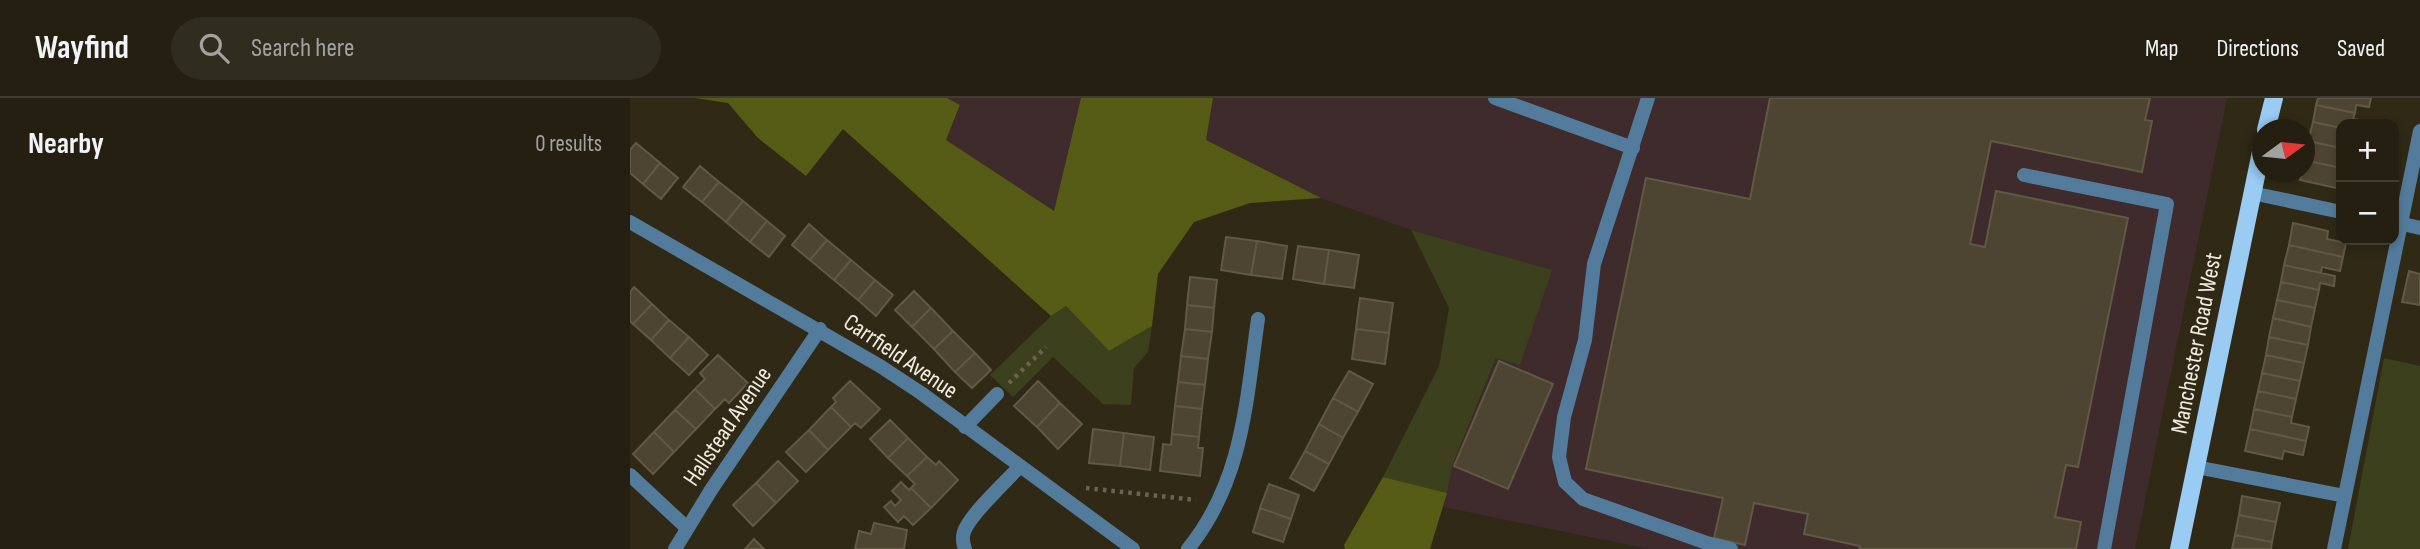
<!DOCTYPE html>
<meta charset="utf-8">
<style>
body{margin:0;font-family:"Sofia Sans Condensed",sans-serif;background:#302c1e;color:#f1f3f6}
.controls{position:absolute;right:21px;top:21px;display:grid;overflow:hidden;border-radius:14px;box-shadow:0 4px 10px #0003}
.controls button{width:63px;height:63px;display:grid;place-items:center;padding:0;border:0;border-bottom:2px solid #413d30;background:#241f10;color:#f1f3f6;font:35px sans-serif}
.compass{position:absolute;left:1622px;top:21px;width:63px;height:63px;border-radius:50%;background:#241f10;box-shadow:0 4px 10px #0003;rotate:75deg}
.list{margin:0;padding:0;list-style:none}
h2{display:flex;justify-content:space-between;align-items:center;height:91px;margin:0;padding:0 28px;font-size:30px}
h2 small{font-size:23px;font-weight:400;color:#a3a29f}
.icon{flex:none;width:38px;height:38px;fill:none;stroke:currentColor;stroke-width:2;stroke-linecap:round;stroke-linejoin:round}
.map{position:relative;flex:none;width:1790px;height:451px;overflow:hidden}
header{display:flex;align-items:center;gap:42px;box-sizing:border-box;height:98px;padding:0 35px;background:#241f10;border-bottom:2px solid #413d30}
header strong{font-size:33px}
nav{display:flex;gap:38px;margin-inline-start:auto;font-size:24px}
.search{width:490px;height:63px;background:#302c1e;display:flex;align-items:center;gap:18px;box-sizing:border-box;padding:0 24px;border-radius:38px;color:#a3a29f;font-size:26px}
main{display:flex}
aside{flex:1;background:#241f10}
.map>svg:first-child{display:block}
.industrial{fill:#3f2b2c}
.green{fill:#3c401c}
.forest{fill:#565c16}
.building{fill:#4d4531;stroke:#615944;stroke-width:2}
.lines{fill:none;stroke-linecap:round;stroke-linejoin:round}
.path{stroke:#6a6453;stroke-width:4.5;stroke-dasharray:3.5 5;stroke-linecap:butt}
.service{stroke:#537c9c;stroke-width:14}
.minor{stroke:#537c9c;stroke-width:14}
.primary{stroke:#99cbf3;stroke-width:18}
.labels{text-anchor:middle;stroke-width:6;stroke-linejoin:round;paint-order:stroke}
.street-label{font-size:24px;fill:#f2ede1;stroke:#302916}
</style>
<header>
<strong>Wayfind</strong>
<div class="search"><svg class="icon" aria-label="search" viewBox="0 0 24 24"><circle cx="10" cy="10" r="6"/><path d="M15 15l6 6"/></svg>Search here</div>
<nav><a>Map</a><a>Directions</a><a>Saved</a></nav>
</header>
<main>
<aside>
<h2>Nearby<small>0 results</small></h2>
<ul class="list">
</ul>
</aside>
<div class="map">
<svg width="1790" height="451" viewBox="0 0 1790 451">
<rect width="100%" height="100%" fill="#302916"/>
<path class="industrial" d="M317,0H451L424,114L316,42L330,8Z
M583,0H1597L1505,451H1019L813,409L822,368L867,259L890,266L921,172L781,132L691,100L576,42Z"/>
<path class="green" d="M781,132L922,172L890,267L866,260L822,368L817,395L753,379L809,268L819,210Z
M436,208L479,253L522,228L518,254L504,270L501,307L473,306L423,259L383,299L360,277L421,218Z
M1754,260L1790,268V451H1718Z"/>
<path class="forest" d="M65,0H317L330,7L316,42L424,113L451,0H583L576,42L691,100L620,105L564,124L528,176L522,228L479,253L436,208L421,218L213,31L176,78L128,40L98,5Z
M753,379L817,395L800,451H715L714,447Z"/>
<path class="building" d="M1140,0H1520L1515,22L1522,23L1512,74L1361,43L1340,146L1355,149L1366,93L1498,120L1448,369L1436,367L1425,419L1451,424L1446,451H1229L1230,448L1174,436L1178,416L1124,405L1115,447L1084,440L1093,400L956,371L1016,80L1120,101Z
M1688,0H1741L1739,9L1726,7L1725,15L1686,7Z
M1686,7L1725,15L1723,21L1736,23L1735,26H1711V30L1683,24Z
M1683,24L1711,30V50L1678,43Z
M1678,43L1711,50V70L1674,62Z
M6,45L30,65L13,86L0,75V52Z
M1674,62L1711,70V91L1670,82L1672,74H1674Z
M30,65L48,80L31,101L13,86Z
M70,68L89,84L72,104L53,89Z
M89,84L113,103L96,124L72,104Z
M113,103L137,123L120,144L96,124Z
M137,123L155,138L139,159L120,144Z
M1663,125L1698,133L1697,141L1716,145L1713,159L1659,147Z
M179,126L197,142L180,162L162,147Z
M596,139L627,143L621,177L591,172Z
M197,142L221,162L204,182L180,162Z
M627,143L657,148L652,181L621,177Z
M1659,147L1713,159L1710,173L1692,169L1691,175L1654,167Z
M668,148L699,152L694,186L663,181Z
M699,152L729,157L724,190L694,186Z
M221,162L245,182L228,202L204,182Z
M1654,167L1705,178L1704,188L1690,185L1689,192L1651,184Z
M1779,173L1790,176V207L1772,204Z
M560,179L587,182L584,210L557,207Z
M245,182L263,197L246,218L228,202Z
M1651,184L1689,192L1685,210L1647,202Z
M4,189L22,206L3,226L0,223V194Z
M284,193L301,210L282,229L265,212Z
M730,200L763,205L759,235L726,231Z
M1647,202L1685,210L1681,229L1643,220Z
M22,206L39,222L21,242L3,226Z
M557,207L584,210L582,234L555,231Z
M301,210L323,233L304,251L282,229Z
M1643,220L1681,229L1678,247L1639,239Z
M39,222L59,239L40,260L21,242Z
M555,231L582,234L578,261L551,258Z
M726,231L759,235L755,266L722,261Z
M323,233L345,255L325,274L304,251Z
M59,239L78,257L59,277L40,260Z
M1639,239L1678,247L1674,265L1636,257Z
M345,255L361,272L342,290L325,274Z
M88,257L118,285L99,305L95,301L85,311L65,291L75,281L70,275Z
M1636,257L1674,265L1670,283L1632,275Z
M551,258L578,261L575,287L548,284Z
M869,263L923,286L878,391L824,368Z
M719,273L743,286L728,314L703,300Z
M1632,275L1670,283L1666,301L1628,293Z
M220,283L250,311L231,330L225,325L221,329L201,309L206,304L203,300Z
M408,283L430,305L407,329L384,308Z
M548,284L575,287L572,311L545,308Z
M65,291L85,311L66,331L45,312Z
M1628,293L1666,301L1662,319L1624,311Z
M703,300L728,314L713,340L689,326Z
M430,305L452,326L428,351L407,329Z
M545,308L572,311L569,339L542,336Z
M201,309L221,329L198,352L179,332Z
M1624,311L1662,319L1661,325L1679,329L1676,343L1620,331Z
M45,312L66,331L44,354L24,334Z
M260,322L278,340L258,360L240,341Z
M689,326L713,340L699,366L675,353Z
M463,331L494,335L490,368L459,365Z
M1620,331L1676,343L1673,357L1654,353L1652,361L1615,353Z
M179,332L198,352L176,374L156,354Z
M24,334L44,354L23,376L3,356Z
M494,335L524,339L520,372L490,368Z
M542,336L569,339L568,350H573L570,378L530,373L533,346L541,347Z
M278,340L297,359L277,378L258,360Z
M675,353L699,366L684,393L660,380Z
M297,359L306,367L309,363L328,382L301,410L281,390L285,386L277,378Z
M148,363L168,383L146,405L126,385Z
M271,384L279,392L281,390L301,410L283,427L274,418L268,424L254,409L261,403L265,408L271,402L262,393Z
M126,385L146,405L123,428L103,407Z
M639,386L669,397L661,421L630,410Z
M1612,398L1650,405L1646,424L1609,417Z
M630,410L661,421L653,444L623,434Z
M1609,417L1646,424L1642,444L1605,437Z
M244,425L277,432L274,451H225L229,433L241,436Z
M1605,437L1642,444L1641,451H1602Z
M124,441L134,451H115Z"/>
<g class="lines">
<path class="path" d="M379,285L416,249
M456,390L566,402"/>
<path class="service" d="M865,0L1003,50
M1018,0L964,166L955,242L934,319L929,359L935,384L953,401L1077,445L1101,451
M1394,77L1537,106L1474,451
M335,329L367,296
M1566,369L1715,398
M0,377L57,430
M335,451C333,446 332,440 334,434C339,417 377,383 390,368
M1704,451L1790,33"/>
<path class="minor" d="M1622,95L1711,114
M0,124L250,268L291,295L503,451
M1764,124L1790,130
M45,451L81,392L190,231
M558,451C613,383 616,304 628,221"/>
<path class="primary" d="M1636,32L1644,0
M1549,451L1632,49"/>
</g>
<g class="labels">
<g class="street-label">
<text transform="translate(1566 245) rotate(-79)" y="8">Manchester Road West</text>
<text transform="translate(271 258) rotate(34)" y="8">Carrfield Avenue</text>
<text transform="translate(97 328) rotate(-56)" y="8">Hallstead Avenue</text>
</g>
</g>
</svg>
<div class="controls">
<button>+</button>
<button>−</button>
</div>
<svg class="compass" viewBox="-18 -18 36 36"><path d="M0-13l5 13h-10z" fill="#e53935"/><path d="M0 13l5-13h-10z" fill="#a3a29f"/></svg>
</div>
</main>
